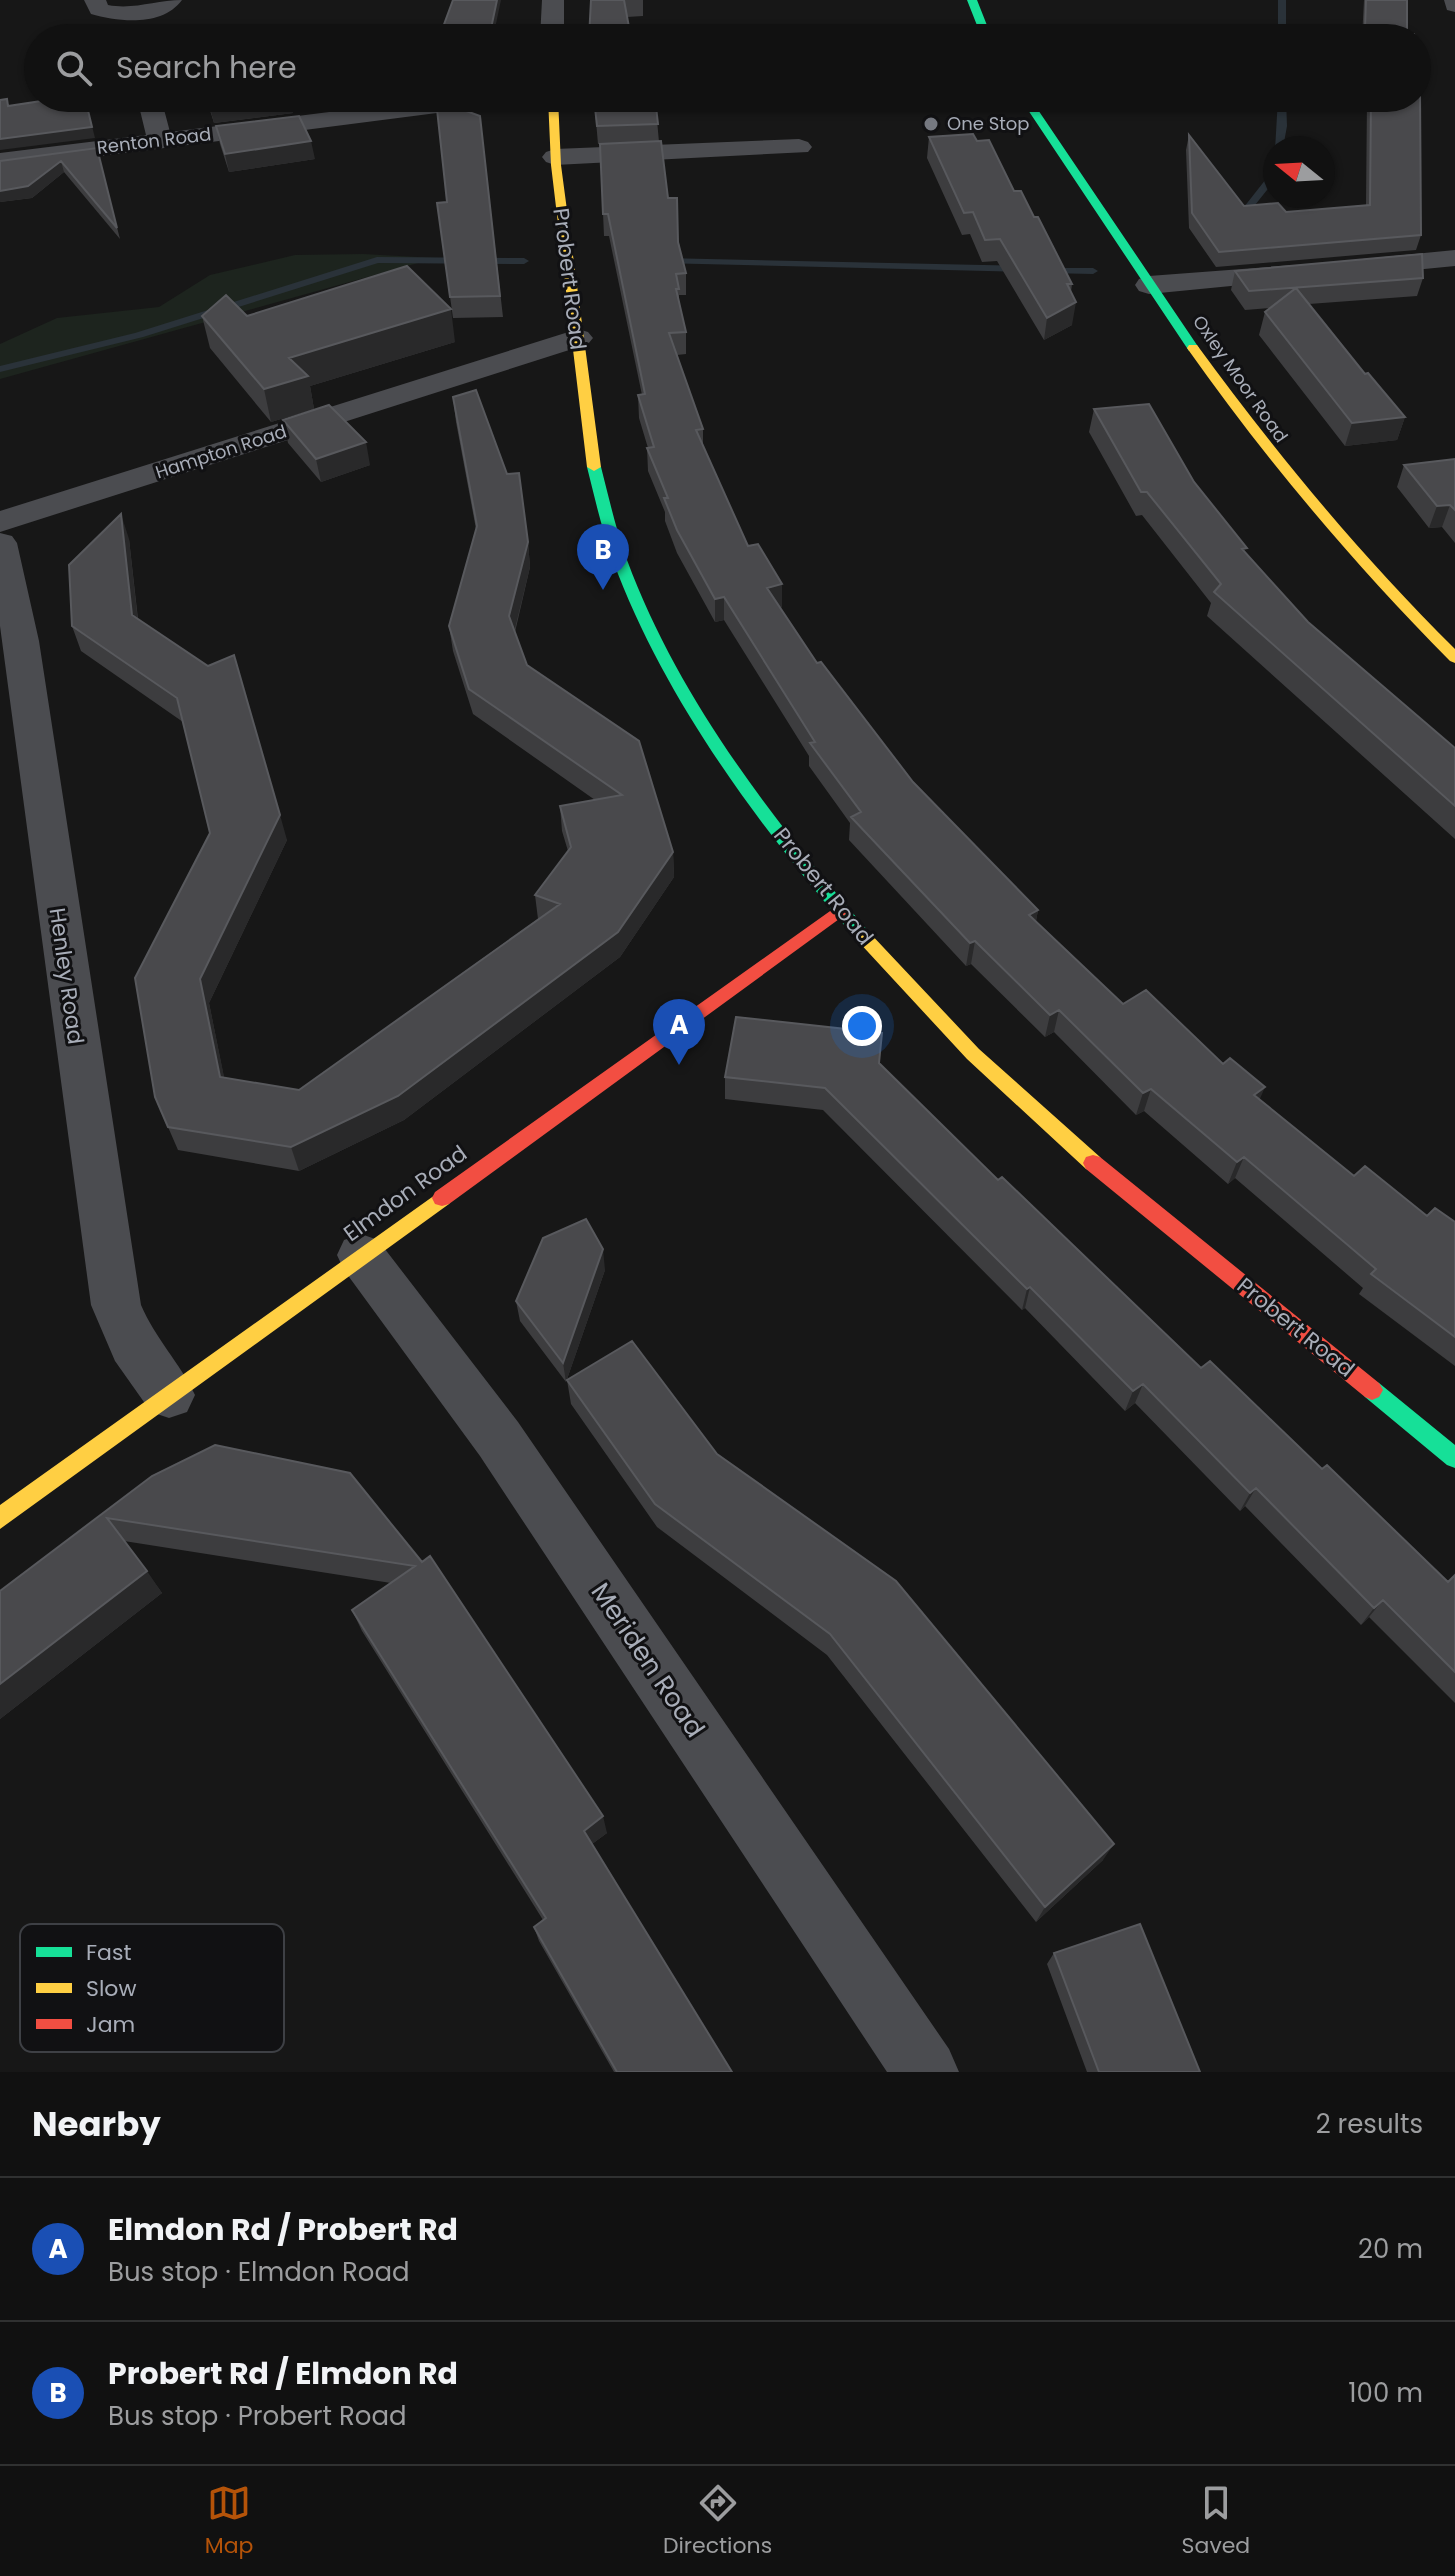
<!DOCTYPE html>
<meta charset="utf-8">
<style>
body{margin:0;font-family:Poppins,sans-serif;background:#1e1f1f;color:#f1f3f6}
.compass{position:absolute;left:1263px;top:136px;width:72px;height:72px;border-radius:50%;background:#111;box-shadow:0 2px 6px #0004;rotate:288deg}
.you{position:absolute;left:862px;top:1026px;width:28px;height:28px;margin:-20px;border:6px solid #fff;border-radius:50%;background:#1a73e8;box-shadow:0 0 0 12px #1a73e833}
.badge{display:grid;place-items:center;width:52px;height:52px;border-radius:50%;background:#b45309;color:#fff;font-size:26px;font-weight:700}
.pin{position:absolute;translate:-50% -66px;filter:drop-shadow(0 2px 4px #0008)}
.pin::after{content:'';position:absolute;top:42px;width:28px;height:24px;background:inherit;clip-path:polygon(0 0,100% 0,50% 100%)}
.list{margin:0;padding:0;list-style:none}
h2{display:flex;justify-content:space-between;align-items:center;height:104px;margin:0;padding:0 32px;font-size:34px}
h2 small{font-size:26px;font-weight:400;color:#9c9d9f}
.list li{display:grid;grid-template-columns:52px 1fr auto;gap:24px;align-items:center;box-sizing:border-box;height:144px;padding:0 32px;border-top:2px solid #303131}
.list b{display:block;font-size:30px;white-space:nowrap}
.list p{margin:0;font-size:26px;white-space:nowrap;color:#9c9d9f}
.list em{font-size:26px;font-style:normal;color:#9c9d9f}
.icon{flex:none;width:44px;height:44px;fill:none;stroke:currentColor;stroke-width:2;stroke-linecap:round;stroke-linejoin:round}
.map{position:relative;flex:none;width:1455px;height:2072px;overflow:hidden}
.search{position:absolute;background:#111;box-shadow:0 2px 6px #0004;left:24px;right:24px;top:24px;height:88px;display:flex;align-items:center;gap:20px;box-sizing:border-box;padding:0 28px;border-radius:44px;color:#9c9d9f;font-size:30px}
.sheet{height:392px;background:#111}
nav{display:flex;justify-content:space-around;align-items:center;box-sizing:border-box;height:112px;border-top:2px solid #303131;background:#111;font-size:22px;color:#9c9d9f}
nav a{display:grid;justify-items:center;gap:4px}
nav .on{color:#b45309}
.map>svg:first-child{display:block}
.green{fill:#1d241e}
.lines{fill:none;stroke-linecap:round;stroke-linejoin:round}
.stream{fill:#2a3239;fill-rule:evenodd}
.street{fill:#4b4c50;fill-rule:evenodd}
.fast{fill:#16e098;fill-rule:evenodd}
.slow{fill:#ffcf43;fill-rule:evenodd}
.jam{fill:#f24e42;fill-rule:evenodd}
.wall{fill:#3d3d3f}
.shaded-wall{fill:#29292a}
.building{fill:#49494c;stroke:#58595d;stroke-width:2}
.poi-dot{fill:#757880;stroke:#111113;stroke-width:3}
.labels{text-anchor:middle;stroke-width:6;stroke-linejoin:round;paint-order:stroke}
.far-poi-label{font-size:18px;fill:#a8adb8;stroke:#111113;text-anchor:start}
.far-street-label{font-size:18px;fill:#a8adb8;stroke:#111113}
.street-label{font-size:22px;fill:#a8adb8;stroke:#111113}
.near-street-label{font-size:26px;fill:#a8adb8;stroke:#111113}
.key{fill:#111113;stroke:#3e4045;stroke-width:2}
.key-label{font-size:22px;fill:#a8adb8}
</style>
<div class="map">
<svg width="1455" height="2072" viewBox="0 0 1455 2072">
<rect width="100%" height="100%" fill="#171717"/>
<path class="green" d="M363,254L436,258L0,379V344L57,318L159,307L210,275L295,255Z"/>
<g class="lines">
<path class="stream" d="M1278,0H1286V38H1278Z
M1278,98H1286L1287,126L1283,148L1275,150Z
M1275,158V180L1239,225H1233V221L1266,179L1270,161Z
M377,257L524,258L529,261L524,264L378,263L143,337L0,372V366L135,333Z
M663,258L1024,266L1029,269L1024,272L659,263L658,261Z
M1043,268H1093L1098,271L1093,274L1047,273L1042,270Z"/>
<path class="street" d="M84,0H106L108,5C134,10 156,0 182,0C162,27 119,22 91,14Z
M542,0H564V38H540Z
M1444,0H1455V12L1447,10Z
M137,98H161L170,132L440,98H511L508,103L499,105L0,169V153L146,135Z
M799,139L808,142L812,147L808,152L555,165L546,162L542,157L546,152L555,149Z
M1455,250V266L1363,275L1353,273L1349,267L1353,261L1363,259Z
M1294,265L1304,267L1308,273L1304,279L1149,294L1139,291L1135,285L1139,279L1149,276Z
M578,329L588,332L593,338L588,344L0,532V511Z
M0,533L12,536L17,543L39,641L141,1305C155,1338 180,1363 195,1395L187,1412L169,1418L151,1412L115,1361L91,1305L0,626Z
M361,1234L378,1240L518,1422L949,2049L959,2072H887L480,1456L344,1270L337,1255L344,1240Z"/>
<path class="fast" d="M967,0H977L992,38H982Z
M1020,98H1030L1199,348L1197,351H1189Z
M594,463L601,467C609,498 616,530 627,560C678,698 773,820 868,931L871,935L868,939H856C760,827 665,701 613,561C602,530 595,499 587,467Z
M1372,1380L1379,1383L1455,1445V1468L1447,1465L1365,1397L1361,1390L1365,1383Z"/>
<path class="slow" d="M548,98H558L561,165L601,467L594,471L587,467L551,165Z
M1189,345H1197C1276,453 1360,555 1455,649V663L1450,661C1354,564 1266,460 1187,348Z
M862,929L868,931L979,1049L1100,1157L1103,1163L1100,1169L1093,1171L1086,1169L967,1059L856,939L853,935L856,931Z
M442,1190L449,1192L452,1198L449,1204L0,1529V1505Z"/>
<path class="jam" d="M840,904L846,906L848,910L846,914L449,1204L442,1206L435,1204L432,1198L435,1192Z
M1093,1155L1100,1157L1379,1383L1383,1390L1379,1397L1372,1400L1365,1397L1086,1169L1083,1163L1086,1157Z"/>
</g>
<path class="wall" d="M591,0H643V16L627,17Z
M1364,0H1407L1406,33L1415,38H1362Z
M206,98H290L293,113L214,123Z
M325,98H392V101L347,107Z
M594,98H655L659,142L668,198L686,273V295H679V304L686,332V354L677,355L703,429V446L748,546L782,607L780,608L817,663L913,782L1038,910L1036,921L1123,1004L1260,1100L1354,1176L1427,1216L1455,1222V1366L1359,1294L1363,1288L1235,1178L1228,1184L1144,1111L1136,1115L1054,1032L1045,1037L971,964L966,966L849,840L850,823L809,766V756L724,620L715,622L677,553L665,521V512L648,471L647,448H648L639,418L638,395H642L609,236H604L600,144L638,143L598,144Z
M1367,98H1417L1421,235L1416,250L1216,267L1189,228L1186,150L1189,135L1244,206L1286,212L1366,205Z
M480,116L503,317L453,318L437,203L447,202Z
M216,126L315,159L229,172L220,144Z
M929,137L1014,191L1034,217L1072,284L1071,292L1072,325L1044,340L997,261L982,262L970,234L962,235L927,158Z
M97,148L120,239L64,172L32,198L0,202V161Z
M1235,271L1423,278L1417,296L1309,304L1365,374L1405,417L1397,440L1345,446L1259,335L1265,312L1270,308L1245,310L1231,290Z
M202,316H247L455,342L310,386L314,409L271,422L210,348Z
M453,397L528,542L530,567L515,632L527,665L673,852L674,877L620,957L404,1120L299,1171L178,1150L155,1097L210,833L183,722L81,651L72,626L129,539L138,619L287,840L209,1003L224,1078L299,1090L538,919L535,895L568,851L562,831L560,806L595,800L473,714L453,651L449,626L476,529L456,422Z
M1094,409L1194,482L1246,553L1308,622L1455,748V839L1207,616L1211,603L1142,515L1136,516L1089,432Z
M283,420L370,465L321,482L288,443Z
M1455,459V543L1442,527L1429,528L1397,487L1404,465Z
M879,1063L998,1180L1201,1368L1322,1469L1448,1582L1455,1575V1703L1369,1617L1361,1625L1245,1506L1240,1511L1135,1403L1125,1411L1025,1308L1022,1310L823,1110L725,1099V1077Z
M605,1270L566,1382L520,1321L516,1301Z
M567,1380L1103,1860L1036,1922L827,1655L657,1527L571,1404Z
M350,1473L607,1833L592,1844L732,2072H614L539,1941L534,1927L543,1920L362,1631L352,1610L391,1583L124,1541L162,1593L0,1719V1591L152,1476Z
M1054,1953L1200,2072H1087L1047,1964Z"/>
<path class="shaded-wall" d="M497,0H501L493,38H489Z
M85,98L95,138L0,150V139Z
M290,98L293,113L214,123L210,108Z
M346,98H392V101L347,107Z
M311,141L315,159L229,172L225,154Z
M61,161L64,172L32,198L0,202V191Z
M1076,302L1072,325L1044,340L1047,318Z
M451,309L455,342L310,386L314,409L271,422L264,389L289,358Z
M1405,417L1397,440L1345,446L1352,423Z
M366,442L370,465L321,482L316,459Z
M1450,505L1442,527L1429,528L1437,506Z
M121,514L129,539L140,641L132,615Z
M528,542L530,567L512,641L509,616Z
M782,584V607L766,611L767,588Z
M724,597V620L715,622V599Z
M280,815L287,840L209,1003L229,1101L220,1077L200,979Z
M673,852L674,877L620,957L404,1120L299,1171L291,1147Z
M1038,910L1034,933L1029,915Z
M975,941L971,964L966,966L970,943Z
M1059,1010L1054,1032L1045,1037L1050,1015Z
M1265,1087L1256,1108L1254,1095Z
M1151,1089L1144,1111L1136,1115L1143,1093Z
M1244,1157L1235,1178L1228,1184L1237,1162Z
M603,1249L605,1270L566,1382L563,1363Z
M1030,1287L1025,1308L1022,1310L1027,1289Z
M1143,1384L1135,1403L1125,1411L1133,1391Z
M1256,1488L1245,1506L1240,1511L1250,1493Z
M147,1571L162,1593L0,1719V1684Z
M1383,1600L1369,1617L1361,1625L1374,1608Z
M603,1816L607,1833L588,1847L584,1831Z
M1114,1844L1103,1860L1036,1922L1045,1907Z"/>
<path class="building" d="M453,0H497L489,38H439Z
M591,0H624L631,38H589Z
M1366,0H1407V32L1365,28Z
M1372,30L1414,34L1415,38H1372Z
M1417,93H1420L1421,235L1219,252L1192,213L1189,135L1244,206L1278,203L1286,212L1370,205L1371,98H1417Z
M61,98H85L92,127L0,139V100L7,99L8,106Z
M207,98H289L210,108Z
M594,98H655L658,124L597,126Z
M436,100L480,116L500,296L450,297L437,203L447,202Z
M299,116L311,141L225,154L216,126Z
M973,134L977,141L989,140L1014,191H1021L1034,217H1038L1072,284H1067L1076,302L1047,318L1000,239L985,240L973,212L964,213L929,137Z
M661,141L668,198H677L678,242L686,273L676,274L679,289H676L686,332L669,333L703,429L696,430L748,546L758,544L782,584L767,588L817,663L821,662L913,782L1038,910L1029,915L1123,1004L1146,990L1223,1064L1230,1058L1265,1087L1254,1095L1354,1176L1365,1166L1427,1216L1435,1208L1455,1222V1337L1371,1274L1376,1269L1244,1157L1237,1162L1151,1089L1143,1093L1059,1010L1050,1015L975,941L970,943L851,817L861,812L810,743L815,742L724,597L715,599L677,530L664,498H668L647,448L654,447L638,395L645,394L608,214H603L600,144Z
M97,148L117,228L61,161L28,186L0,191V161Z
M1422,254L1423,278L1249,291L1235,271Z
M407,266L451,309L289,358L308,376L264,389L202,316L226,295L247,316Z
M1296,288L1365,374L1368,373L1405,417L1352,423L1265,312Z
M476,390L507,474L519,473L528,542L509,616L527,665L639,741L673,852L618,932L398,1096L291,1147L168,1127L155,1097L135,978L210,833L177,698L72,626L69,565L121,514L132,615L208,666L234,655L280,815L200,979L220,1077L299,1090L560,904L535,895L571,847L560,806L622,795L469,689L449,626L477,526L453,397Z
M1149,404L1194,482L1247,548L1242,549L1308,622L1455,748V806L1214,592L1221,584L1147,492H1141L1094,409Z
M329,405L366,442L316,459L283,420Z
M1455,459V510L1450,505L1437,506L1404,465Z
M736,1017L882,1033L879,1063L998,1180L1002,1177L1201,1368L1210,1361L1322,1469L1327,1465L1448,1582L1455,1575V1672L1383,1600L1374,1608L1256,1488L1250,1493L1143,1384L1133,1391L1030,1287L1027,1289L825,1088L725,1077Z
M586,1219L603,1249L563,1363L516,1301L543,1238Z
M632,1341L717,1454L896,1581L1114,1844L1045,1907L830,1634L655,1504L567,1380Z
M215,1445L350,1473L422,1562L430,1556L603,1816L584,1831L732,2072H617L534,1927L546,1918L352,1610L415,1566L107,1518L147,1571L0,1684V1591L152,1476Z
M1140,1924L1200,2072H1099L1054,1953Z"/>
<circle class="poi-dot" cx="931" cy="124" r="8"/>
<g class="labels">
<g class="far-poi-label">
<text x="947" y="130">One Stop</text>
</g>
<g class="far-street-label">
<text transform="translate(154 141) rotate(-7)" y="6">Renton Road</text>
<text transform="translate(1240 379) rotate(55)" y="6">Oxley Moor Road</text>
<text transform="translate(221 452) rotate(-18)" y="6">Hampton Road</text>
</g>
<g class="street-label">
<text transform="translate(570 279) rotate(83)" y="8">Probert Road</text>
<text transform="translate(824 886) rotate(51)" y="8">Probert Road</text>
<text transform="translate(67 976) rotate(82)" y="8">Henley Road</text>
<text transform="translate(405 1193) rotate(-36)" y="8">Elmdon Road</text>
<text transform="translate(1296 1327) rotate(39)" y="8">Probert Road</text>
</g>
<g class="near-street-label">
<text transform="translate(648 1660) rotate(56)" y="9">Meriden Road</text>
</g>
</g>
<rect x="20" y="1924" width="264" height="128" rx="12" class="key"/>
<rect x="36" y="1947" width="36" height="10" fill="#16e098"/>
<rect x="36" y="1983" width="36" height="10" fill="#ffcf43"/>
<rect x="36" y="2019" width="36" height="10" fill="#f24e42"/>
<g class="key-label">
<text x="86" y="1960">Fast</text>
<text x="86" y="1996">Slow</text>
<text x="86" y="2032">Jam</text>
</g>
</svg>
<svg class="compass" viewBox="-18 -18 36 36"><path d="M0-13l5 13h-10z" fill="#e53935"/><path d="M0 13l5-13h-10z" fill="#9c9d9f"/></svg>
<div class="you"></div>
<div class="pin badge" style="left:679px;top:1065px;background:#1a4fb4">A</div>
<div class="pin badge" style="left:603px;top:590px;background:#1a4fb4">B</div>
<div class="search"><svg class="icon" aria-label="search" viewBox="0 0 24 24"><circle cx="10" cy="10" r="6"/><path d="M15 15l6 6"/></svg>Search here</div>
</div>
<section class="sheet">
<h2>Nearby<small>2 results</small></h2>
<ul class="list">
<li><span class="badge" style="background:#1a4fb4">A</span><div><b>Elmdon Rd / Probert Rd</b><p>Bus stop · Elmdon Road</p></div><em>20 m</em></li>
<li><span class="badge" style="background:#1a4fb4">B</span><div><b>Probert Rd / Elmdon Rd</b><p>Bus stop · Probert Road</p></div><em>100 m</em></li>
</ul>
</section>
<nav>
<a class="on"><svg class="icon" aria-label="map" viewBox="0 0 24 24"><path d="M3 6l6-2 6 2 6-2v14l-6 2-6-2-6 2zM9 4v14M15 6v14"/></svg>Map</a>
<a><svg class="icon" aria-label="directions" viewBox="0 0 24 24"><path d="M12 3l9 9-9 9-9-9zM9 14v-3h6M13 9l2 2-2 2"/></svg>Directions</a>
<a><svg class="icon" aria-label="saved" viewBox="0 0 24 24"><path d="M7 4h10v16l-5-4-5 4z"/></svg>Saved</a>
</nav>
